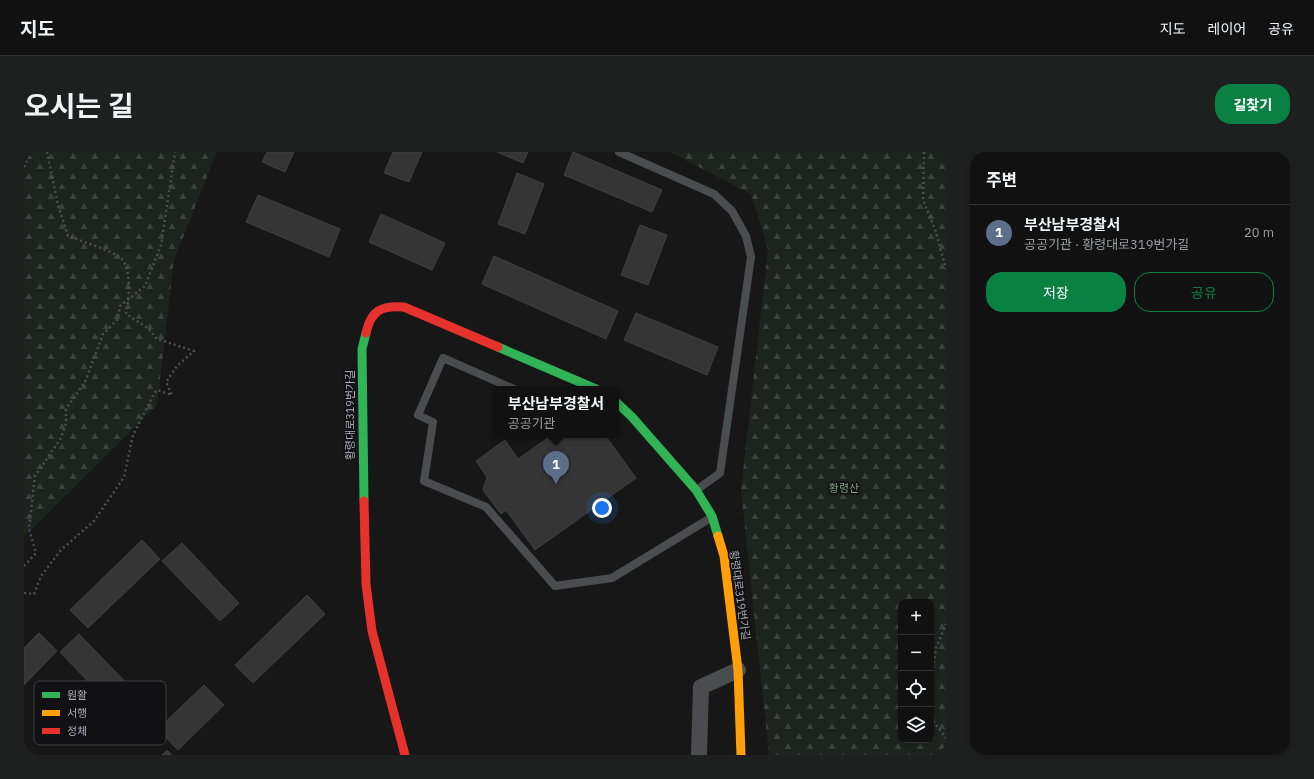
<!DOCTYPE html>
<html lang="ko">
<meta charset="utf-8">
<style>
body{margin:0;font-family:"IBM Plex Sans","Noto Sans KR",sans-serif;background:#1e1f1f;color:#f1f3f6}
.controls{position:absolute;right:12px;bottom:12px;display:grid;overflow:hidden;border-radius:8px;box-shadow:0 2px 6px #0003}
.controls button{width:36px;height:36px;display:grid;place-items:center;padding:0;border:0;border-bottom:1px solid #303131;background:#111;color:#f1f3f6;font:20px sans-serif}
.you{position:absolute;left:578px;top:356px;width:14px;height:14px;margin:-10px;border:3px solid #fff;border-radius:50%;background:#1a73e8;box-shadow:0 0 0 6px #1a73e833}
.badge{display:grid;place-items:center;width:26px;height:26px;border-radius:50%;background:#0b8043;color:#fff;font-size:13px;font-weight:700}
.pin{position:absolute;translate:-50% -33px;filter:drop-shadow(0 1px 2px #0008)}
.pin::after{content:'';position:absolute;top:21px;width:14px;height:12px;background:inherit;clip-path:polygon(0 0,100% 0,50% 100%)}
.popup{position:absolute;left:469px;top:234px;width:126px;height:52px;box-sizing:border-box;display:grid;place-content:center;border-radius:8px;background:#111;filter:drop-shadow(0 1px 3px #0005);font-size:13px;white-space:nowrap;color:#9c9d9f}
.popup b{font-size:15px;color:#f1f3f6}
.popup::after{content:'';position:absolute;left:50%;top:100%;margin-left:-8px;border:8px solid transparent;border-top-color:#111}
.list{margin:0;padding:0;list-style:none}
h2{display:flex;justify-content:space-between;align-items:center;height:52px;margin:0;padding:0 16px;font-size:17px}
h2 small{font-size:13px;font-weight:400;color:#9c9d9f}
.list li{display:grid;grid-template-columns:26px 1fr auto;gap:12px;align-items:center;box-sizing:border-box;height:56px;padding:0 16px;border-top:1px solid #303131}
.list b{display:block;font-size:15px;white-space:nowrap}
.list p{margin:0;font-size:13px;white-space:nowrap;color:#9c9d9f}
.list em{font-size:13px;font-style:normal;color:#9c9d9f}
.actions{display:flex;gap:8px;padding:12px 16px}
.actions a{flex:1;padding:9px 0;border:1px solid #0b8043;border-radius:16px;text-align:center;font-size:14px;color:#0b8043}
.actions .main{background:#0b8043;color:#fff}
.icon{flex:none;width:22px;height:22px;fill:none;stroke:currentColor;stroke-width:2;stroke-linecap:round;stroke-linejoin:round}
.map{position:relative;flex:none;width:922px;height:603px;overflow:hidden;border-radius:16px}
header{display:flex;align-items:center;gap:24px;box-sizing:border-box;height:56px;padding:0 20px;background:#111;border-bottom:1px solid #303131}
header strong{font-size:19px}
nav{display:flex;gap:22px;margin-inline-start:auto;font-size:14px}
.intro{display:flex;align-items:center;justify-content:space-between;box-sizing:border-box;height:96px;padding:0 24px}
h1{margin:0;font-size:28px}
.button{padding:10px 18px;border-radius:16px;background:#0b8043;color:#fff;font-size:14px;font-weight:700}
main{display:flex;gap:24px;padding:0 24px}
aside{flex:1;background:#111;border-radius:16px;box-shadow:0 2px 6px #0003}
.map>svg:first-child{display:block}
.forest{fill:url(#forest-firs);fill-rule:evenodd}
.building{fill:#353536;stroke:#3f4043}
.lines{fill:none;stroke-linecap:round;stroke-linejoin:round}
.path{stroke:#4d4e52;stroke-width:2.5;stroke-dasharray:2 3;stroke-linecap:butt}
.lane{stroke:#4b4c50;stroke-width:8}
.street{stroke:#4b4c50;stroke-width:16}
.fast{stroke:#30b455;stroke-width:9}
.slow{stroke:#ff9f0a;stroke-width:9}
.jam{stroke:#e5322d;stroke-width:9}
.labels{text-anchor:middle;stroke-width:3.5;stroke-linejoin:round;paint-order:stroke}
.street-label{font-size:11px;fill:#a8adb8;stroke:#111113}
.park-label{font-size:11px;fill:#7fa381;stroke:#111113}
.key{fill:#111113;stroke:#3e4045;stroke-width:1}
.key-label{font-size:11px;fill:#a8adb8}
</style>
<header>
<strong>지도</strong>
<nav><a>지도</a><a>레이어</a><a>공유</a></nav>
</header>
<div class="intro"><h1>오시는 길</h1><a class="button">길찾기</a></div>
<main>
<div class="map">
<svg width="922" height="603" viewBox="0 0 922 603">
<defs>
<pattern id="forest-firs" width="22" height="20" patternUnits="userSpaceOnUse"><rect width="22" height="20" fill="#1d241e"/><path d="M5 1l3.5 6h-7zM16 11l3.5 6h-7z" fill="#3b413d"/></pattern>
</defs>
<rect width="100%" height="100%" fill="#171717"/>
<path class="forest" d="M0,0H193L150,108L133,253L0,385Z
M646,0H922V603H745L717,338L744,97L727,42ZM877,450H907V588H877Z"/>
<path class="building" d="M243,0H270L261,20L238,10Z
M369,0H398L385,30L360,21Z
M473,0H504L499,11Z
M549,0L638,38L628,60L540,23Z
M493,21L520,32L501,82L474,72Z
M234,43L316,77L305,105L222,70Z
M357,62L421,91L408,118L345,90Z
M616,73L643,83L624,133L597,123Z
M470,104L594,159L582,187L458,132Z
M612,161L694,195L683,223L600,188Z
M528,283H581L612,326L511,398L482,358L477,362L459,338L463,325L452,309L481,288L494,307Z
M118,388L136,407L64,476L46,458Z
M158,391L215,451L196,469L138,409Z
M283,443L301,462L229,531L211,513Z
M15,481L33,499L0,533V496Z
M55,482L113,542L93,560L36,500Z
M180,533L200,553L154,598L134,577Z
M143,598L148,603H138Z"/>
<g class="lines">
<path class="path" d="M900,0L899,48L911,77L922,117
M0,15L6,0
M0,414L12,401L5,377L11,324L37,286L42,271V257L61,230L79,182L94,167L96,154L121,134L137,93L151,0
M0,441L10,442L17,424L37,398L70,369L100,325L109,283L130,242L133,238L148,243L142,230L153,214L170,199L133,187L124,176L102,162C105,146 108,121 98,107C92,100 54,88 44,84L34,53L23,0
M907,531L912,496L922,472
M907,549L910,570L922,586"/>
<path class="lane" d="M595,0L690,42L708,59L722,84L727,105L696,321L674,337
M490,237L419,206L394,263L409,270L400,329L462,355L531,434L588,426L688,365"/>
<path class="street" d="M675,603L677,535L714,518"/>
<path class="fast" d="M474,195L572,237
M592,250L608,265L672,338L688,364L694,384
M340,349L338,197L342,181"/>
<path class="slow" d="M694,384L700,404L714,518L717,603"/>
<path class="jam" d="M342,181C347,158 358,153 380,155L474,195
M340,349L342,432L348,479L381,603"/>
</g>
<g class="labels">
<g class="street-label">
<text transform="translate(326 263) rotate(-90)" y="4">황령대로319번가길</text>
<text transform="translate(716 443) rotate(82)" y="4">황령대로319번가길</text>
</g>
<g class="park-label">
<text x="820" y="340">황령산</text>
</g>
</g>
<rect x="10" y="529" width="132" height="64" rx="6" class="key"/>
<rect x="18" y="540" width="18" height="6" fill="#30b455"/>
<rect x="18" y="558" width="18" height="6" fill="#ff9f0a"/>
<rect x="18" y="576" width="18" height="6" fill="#e5322d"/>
<g class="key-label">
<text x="43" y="547">원활</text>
<text x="43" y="565">서행</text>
<text x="43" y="583">정체</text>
</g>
</svg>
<div class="controls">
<button>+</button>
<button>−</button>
<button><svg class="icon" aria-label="locate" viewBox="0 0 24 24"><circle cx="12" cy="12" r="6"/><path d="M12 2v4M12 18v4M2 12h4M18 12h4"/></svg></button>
<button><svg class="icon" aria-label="layers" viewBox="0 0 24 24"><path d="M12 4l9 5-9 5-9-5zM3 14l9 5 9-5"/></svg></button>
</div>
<div class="you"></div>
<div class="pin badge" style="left:532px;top:332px;background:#5c6f8a">1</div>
<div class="popup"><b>부산남부경찰서</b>공공기관</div>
</div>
<aside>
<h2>주변<small></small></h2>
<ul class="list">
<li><span class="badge" style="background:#5c6f8a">1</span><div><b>부산남부경찰서</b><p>공공기관 · 황령대로319번가길</p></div><em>20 m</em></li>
</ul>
<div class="actions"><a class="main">저장</a><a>공유</a></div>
</aside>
</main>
